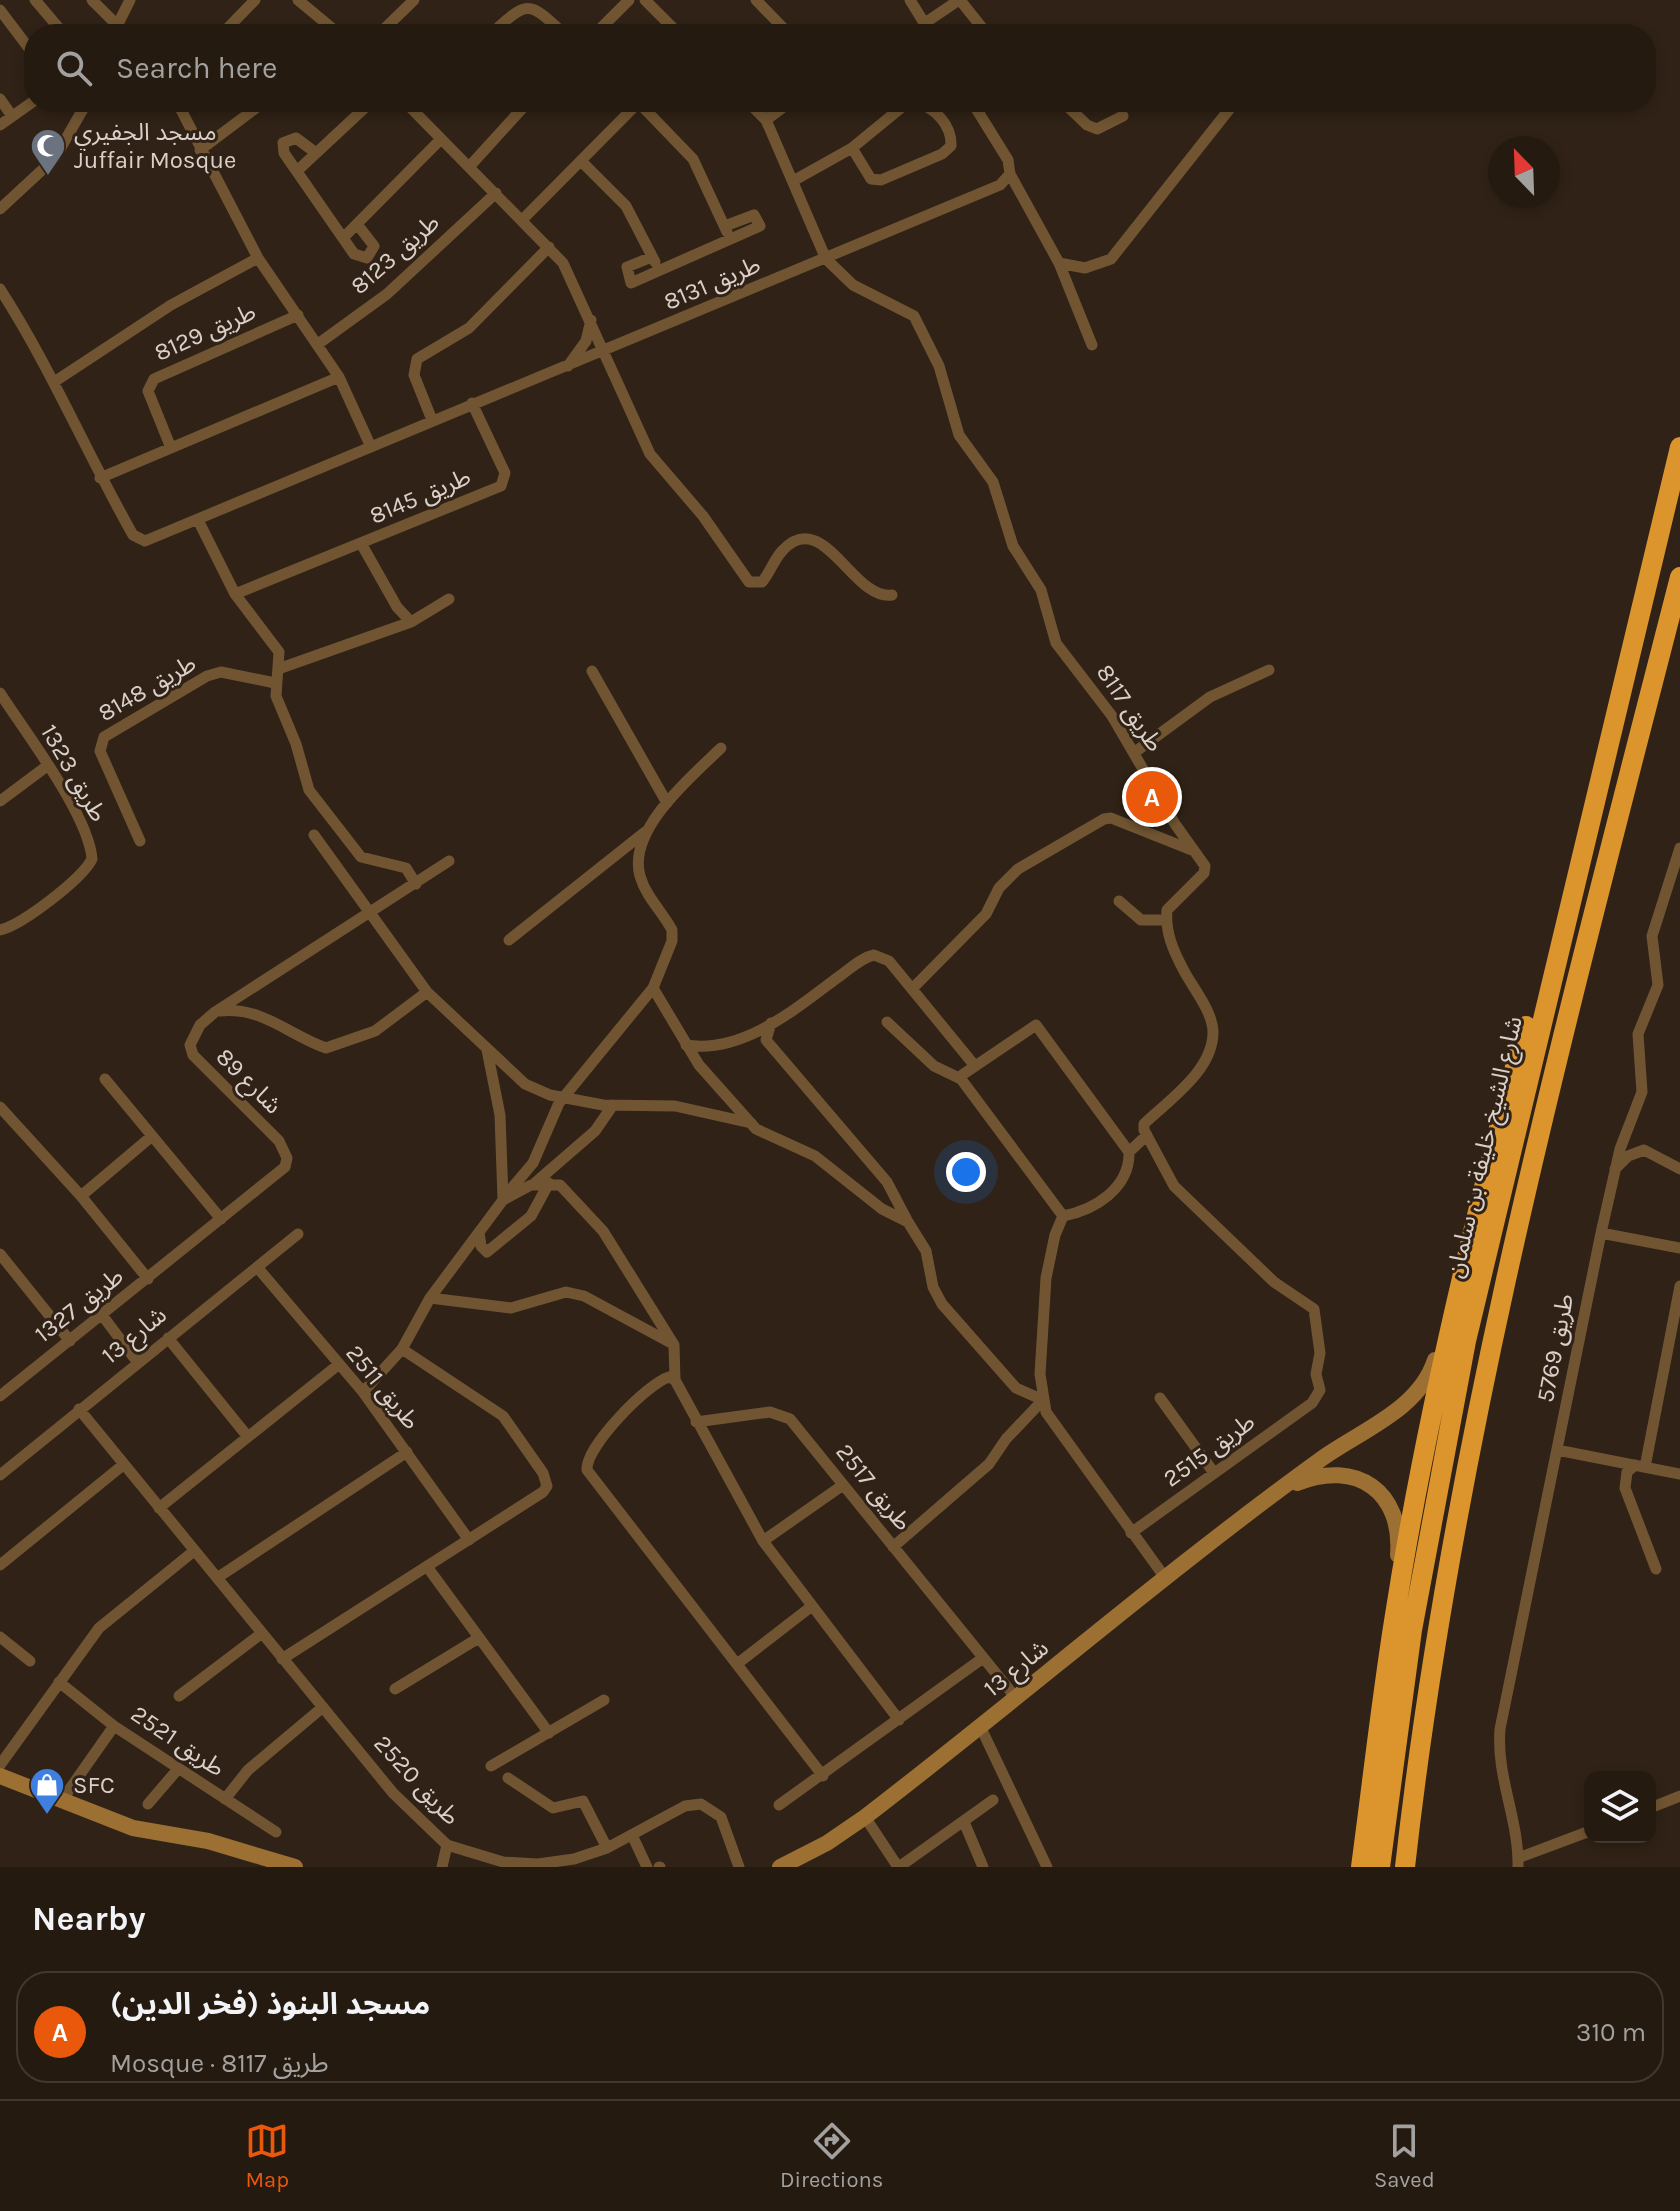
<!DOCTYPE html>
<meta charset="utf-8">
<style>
body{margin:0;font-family:Karla,"Noto Sans Arabic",sans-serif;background:#30271e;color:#f1f3f6}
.controls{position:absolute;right:24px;bottom:24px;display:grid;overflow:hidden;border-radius:16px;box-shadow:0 4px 12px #0003}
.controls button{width:72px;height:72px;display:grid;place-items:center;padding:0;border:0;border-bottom:2px solid #413830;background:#241a10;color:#f1f3f6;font:40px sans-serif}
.compass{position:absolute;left:1488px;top:136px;width:72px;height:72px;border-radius:50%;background:#241a10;box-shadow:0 4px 12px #0003;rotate:337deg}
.you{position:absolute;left:966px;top:1172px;width:28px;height:28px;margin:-20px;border:6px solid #fff;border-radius:50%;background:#1a73e8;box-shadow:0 0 0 12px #1a73e833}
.badge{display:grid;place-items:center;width:52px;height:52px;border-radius:50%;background:#ea580c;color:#fff;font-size:26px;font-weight:700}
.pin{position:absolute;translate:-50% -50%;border:4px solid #fff;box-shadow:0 2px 8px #0006}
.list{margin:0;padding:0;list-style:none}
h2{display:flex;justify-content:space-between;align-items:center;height:104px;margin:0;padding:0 32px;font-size:34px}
h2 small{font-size:26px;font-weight:400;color:#a3a19f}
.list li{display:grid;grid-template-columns:52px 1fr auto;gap:24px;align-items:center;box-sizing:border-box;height:112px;margin:0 16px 16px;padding:0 16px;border:2px solid #413830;border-radius:32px}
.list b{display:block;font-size:30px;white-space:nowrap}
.list p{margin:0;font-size:26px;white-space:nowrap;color:#a3a19f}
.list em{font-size:26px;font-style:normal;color:#a3a19f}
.icon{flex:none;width:44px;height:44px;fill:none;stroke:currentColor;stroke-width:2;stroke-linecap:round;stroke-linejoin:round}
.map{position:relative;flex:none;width:1680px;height:1867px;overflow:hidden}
.search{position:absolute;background:#241a10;box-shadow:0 4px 12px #0003;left:24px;right:24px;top:24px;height:88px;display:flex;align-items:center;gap:20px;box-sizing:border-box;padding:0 28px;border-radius:32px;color:#a3a19f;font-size:30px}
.sheet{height:232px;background:#241a10}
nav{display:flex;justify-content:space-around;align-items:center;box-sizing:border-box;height:112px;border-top:2px solid #413830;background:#241a10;font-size:22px;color:#a3a19f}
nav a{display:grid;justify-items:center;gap:4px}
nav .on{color:#ea580c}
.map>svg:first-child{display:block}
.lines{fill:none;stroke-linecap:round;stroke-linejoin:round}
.street{stroke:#715532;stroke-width:11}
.secondary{stroke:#9c6f33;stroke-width:16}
.highway{stroke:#db952c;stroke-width:20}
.labels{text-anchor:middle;stroke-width:6;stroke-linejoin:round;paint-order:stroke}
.poi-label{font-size:24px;fill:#dad0c9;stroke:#302216;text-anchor:start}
.street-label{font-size:24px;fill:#dad0c9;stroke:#302216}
</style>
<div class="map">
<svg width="1680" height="1867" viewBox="0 0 1680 1867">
<rect width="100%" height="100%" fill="#302216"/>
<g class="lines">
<path class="street" d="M35,0L64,34
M92,0L126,34
M298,0L339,34
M645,0L679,34
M756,0L789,34
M910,0L931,34
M960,0L987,34
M0,10L34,55
M925,23L959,0
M113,34L130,0
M222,34L255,0
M379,34L414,0
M491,34C528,0 528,0 564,34
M595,34L629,0
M0,99L12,116
M177,102L258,258L339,377L371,447
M405,102L563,263L650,454L703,516L749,582H762C770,573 774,559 783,550C824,507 853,601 892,595
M638,102L693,159L727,232
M748,102L766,120L826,259L853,285L914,316L939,366L959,435L993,482L1013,546L1041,590L1056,643L1112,716L1175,824L1205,866L1204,873L1167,910C1165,932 1173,950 1183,969C1192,987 1212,1010 1213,1031C1214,1070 1169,1100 1144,1124V1130L1174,1186L1274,1282L1314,1309L1320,1353L1316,1374L1320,1390L1312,1403L1131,1533
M1063,102L1087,125L1097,129L1123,116
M917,103C936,108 952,126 951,146L942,154L881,180L871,179L852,148L902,107Z
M766,120L790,102
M0,125L34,101
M200,150L264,102
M316,153L296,138L283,143L284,153L354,254L367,258L374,246L357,224
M581,161L626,206L655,262
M469,167L528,102
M297,171L371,102
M1010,174L1059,263L1092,345
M793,181L852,148
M0,209L55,158L87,102
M523,219L639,102
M343,238L441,139
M652,257L627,267L631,283L760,226L754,215L725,226
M1059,263L1085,268L1111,259L1235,102
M0,289C51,368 87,454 133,535L145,541L1000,185L1010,174L1008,160L972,102
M318,344L387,294L496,193
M568,366L586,341L591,320
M54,382L171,305L258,258
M432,420L414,375L417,359L469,328L549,247
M171,448L148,391L154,379L298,315
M100,478L339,377
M198,520L235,594L279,652L276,696L296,744L309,790L361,857L406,868L416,884
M362,545L397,607L411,622
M235,594L501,486L505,473L472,403
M281,668L411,622L449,599
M592,671L667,803
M0,693C25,732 89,815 92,859C82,879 22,925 0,930
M1135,752L1210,697L1269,670
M0,801L47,766
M314,835L427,992L525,1084L550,1095L603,1105L675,1106L751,1123
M140,841L100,751L104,737L207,676L221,672L275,683
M1119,901L1141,920H1166
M509,940L645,832
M653,988L699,1065L756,1129L815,1156L882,1209L908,1222L926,1251L933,1287L942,1304L1016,1388L1043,1400L1006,1439L989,1464L893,1547
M912,989L986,914L999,888L1018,869L1104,819L1111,818L1194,851
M220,1011C261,1006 289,1035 326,1048L375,1031L427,992
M887,1022L934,1066L961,1079L1063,1216
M771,1023L766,1040L887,1182L908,1222
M686,1045C742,1054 794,1010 837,978C849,970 860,958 874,955L889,961L975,1066
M487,1050L500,1115L503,1199
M105,1079L221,1219
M961,1079L962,1075L1036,1025L1129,1152C1130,1188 1095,1210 1063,1216L1055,1235L1046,1278L1040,1374L1046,1412L1166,1579
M0,1107L81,1196L148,1279
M1129,1152L1147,1135
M1615,1169L1628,1156L1644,1150L1680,1169
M535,1183L595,1131L613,1105
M506,1195L533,1163L559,1103L653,988L672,941V930C662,911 646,897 640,876C627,830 691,777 721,748
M81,1196L152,1136
M479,1232L481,1246L487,1252L531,1216L549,1183
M1601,1233L1680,1248
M0,1254L70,1341
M257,1267L363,1392L469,1540
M430,1298L511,1308L566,1292L584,1296L673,1344
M102,1315L138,1363
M168,1338L248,1437
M675,1380L669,1377C648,1383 585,1447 587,1470L823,1776
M363,1392L402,1349L430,1298L503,1200L531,1185H560L603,1231L674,1345L675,1380L763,1541L899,1720
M0,1396L285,1167L287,1158L279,1141L193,1055L190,1045L200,1025L215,1012L449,861
M1160,1398L1214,1473
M79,1409L393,1793L447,1845L503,1862L538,1864L574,1859L607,1848L685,1806L701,1804L721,1817L739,1867
M696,1422L770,1412L790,1419L1016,1698
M1557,1450L1680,1474
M1635,1465L1627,1472L1625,1488L1656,1569
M1645,1467L1680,1286
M0,1475L298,1234
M159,1508L338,1365
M763,1541L843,1485
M0,1565L123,1465
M428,1568L549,1733
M217,1578L407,1452
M0,1637L30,1661
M282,1659L543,1492L547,1486L543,1473L503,1416L402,1349
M737,1664L812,1606
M59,1682L114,1726L276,1832
M395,1689L477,1639
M179,1696L262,1633
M981,1728L1047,1867
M0,1765L99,1628L194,1551
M491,1766L604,1700
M508,1778L553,1808L583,1801L607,1848
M225,1799L248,1770L323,1707
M62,1800L114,1726
M148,1804L178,1769
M779,1805L983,1658
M1650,1808L1680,1796
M865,1817L898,1867
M964,1822L983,1867
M632,1835L647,1867
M1518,1858L1590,1831
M442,1867L447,1845
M659,1867H660
M899,1867L993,1800
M1518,1867C1519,1819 1496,1777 1500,1729L1601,1233L1620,1149L1642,1092L1638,1034L1658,985L1652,936L1680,848"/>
<path class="secondary" d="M1297,1483C1357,1459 1403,1492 1398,1555
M0,1776L133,1828L208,1841L295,1867
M780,1867L827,1843L865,1817C1019,1699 1166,1571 1324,1457C1364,1429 1419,1409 1435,1360"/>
<path class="highway" d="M1361,1867C1372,1785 1381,1703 1394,1621C1425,1421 1473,1221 1526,1026
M1380,1867L1412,1630L1466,1341L1680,447
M1405,1867C1454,1429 1571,1003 1680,577"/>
</g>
<defs>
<symbol id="mosque-pin" viewBox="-11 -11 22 30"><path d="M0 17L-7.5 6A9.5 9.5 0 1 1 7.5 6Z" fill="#6b7280" stroke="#302216"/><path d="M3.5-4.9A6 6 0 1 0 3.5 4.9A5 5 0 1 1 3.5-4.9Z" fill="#fff"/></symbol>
<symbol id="shop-pin" viewBox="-11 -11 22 30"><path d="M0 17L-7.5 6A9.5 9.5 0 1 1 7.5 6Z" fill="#3f7fe0" stroke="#302216"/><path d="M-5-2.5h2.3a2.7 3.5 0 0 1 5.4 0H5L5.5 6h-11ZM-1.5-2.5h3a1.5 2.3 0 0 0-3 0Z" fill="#fff"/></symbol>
</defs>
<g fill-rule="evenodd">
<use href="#mosque-pin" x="28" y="126" width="40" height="54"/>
<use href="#shop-pin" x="27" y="1765" width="40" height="54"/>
</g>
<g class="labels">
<g class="poi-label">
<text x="74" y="140">مسجد الجفيري<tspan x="74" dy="28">Juffair Mosque</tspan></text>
<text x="73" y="1793">SFC</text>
</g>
<g class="street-label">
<text transform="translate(395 254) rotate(-41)" y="8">طريق 8123</text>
<text transform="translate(712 283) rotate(-23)" y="8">طريق 8131</text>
<text transform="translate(205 332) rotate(-24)" y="8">طريق 8129</text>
<text transform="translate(420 496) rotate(-23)" y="8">طريق 8145</text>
<text transform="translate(147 688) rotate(-30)" y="8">طريق 8148</text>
<text transform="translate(1130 708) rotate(56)" y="8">طريق 8117</text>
<text transform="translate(74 773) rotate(60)" y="8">طريق 1323</text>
<text transform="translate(249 1081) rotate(45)" y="8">شارع 89</text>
<text transform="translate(1484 1147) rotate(-77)" y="8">شارع الشيخ خليفة بن سلمان</text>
<text transform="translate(79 1305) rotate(-38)" y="8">طريق 1327</text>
<text transform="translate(134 1335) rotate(-39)" y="8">شارع 13</text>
<text transform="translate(1555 1348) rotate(-79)" y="8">طريق 5769</text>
<text transform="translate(383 1387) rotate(51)" y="8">طريق 2511</text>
<text transform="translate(1209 1450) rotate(-36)" y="8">طريق 2515</text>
<text transform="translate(874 1487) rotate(51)" y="8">طريق 2517</text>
<text transform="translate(1016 1668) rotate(-39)" y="8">شارع 13</text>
<text transform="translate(178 1741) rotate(34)" y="8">طريق 2521</text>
<text transform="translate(417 1780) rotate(47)" y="8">طريق 2520</text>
</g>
</g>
</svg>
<div class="controls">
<button><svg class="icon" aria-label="layers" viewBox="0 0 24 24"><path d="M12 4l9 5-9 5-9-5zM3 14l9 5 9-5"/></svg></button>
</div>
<svg class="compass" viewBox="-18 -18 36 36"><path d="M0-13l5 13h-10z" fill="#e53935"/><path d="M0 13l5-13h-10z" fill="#a3a19f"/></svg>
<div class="you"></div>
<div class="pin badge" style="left:1152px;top:797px">A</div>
<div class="search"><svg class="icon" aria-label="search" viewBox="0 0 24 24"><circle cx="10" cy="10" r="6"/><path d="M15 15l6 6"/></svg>Search here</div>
</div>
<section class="sheet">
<h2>Nearby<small></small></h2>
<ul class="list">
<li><span class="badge">A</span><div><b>مسجد البنوذ (فخر الدين)</b><p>Mosque · طريق 8117</p></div><em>310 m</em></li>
</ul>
</section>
<nav>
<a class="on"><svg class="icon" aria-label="map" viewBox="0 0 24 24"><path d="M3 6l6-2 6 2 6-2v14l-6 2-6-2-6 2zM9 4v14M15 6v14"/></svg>Map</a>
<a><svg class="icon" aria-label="directions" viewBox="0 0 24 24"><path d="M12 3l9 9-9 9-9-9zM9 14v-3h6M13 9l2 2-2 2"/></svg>Directions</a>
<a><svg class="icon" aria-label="saved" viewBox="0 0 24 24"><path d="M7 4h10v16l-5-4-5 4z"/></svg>Saved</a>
</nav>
